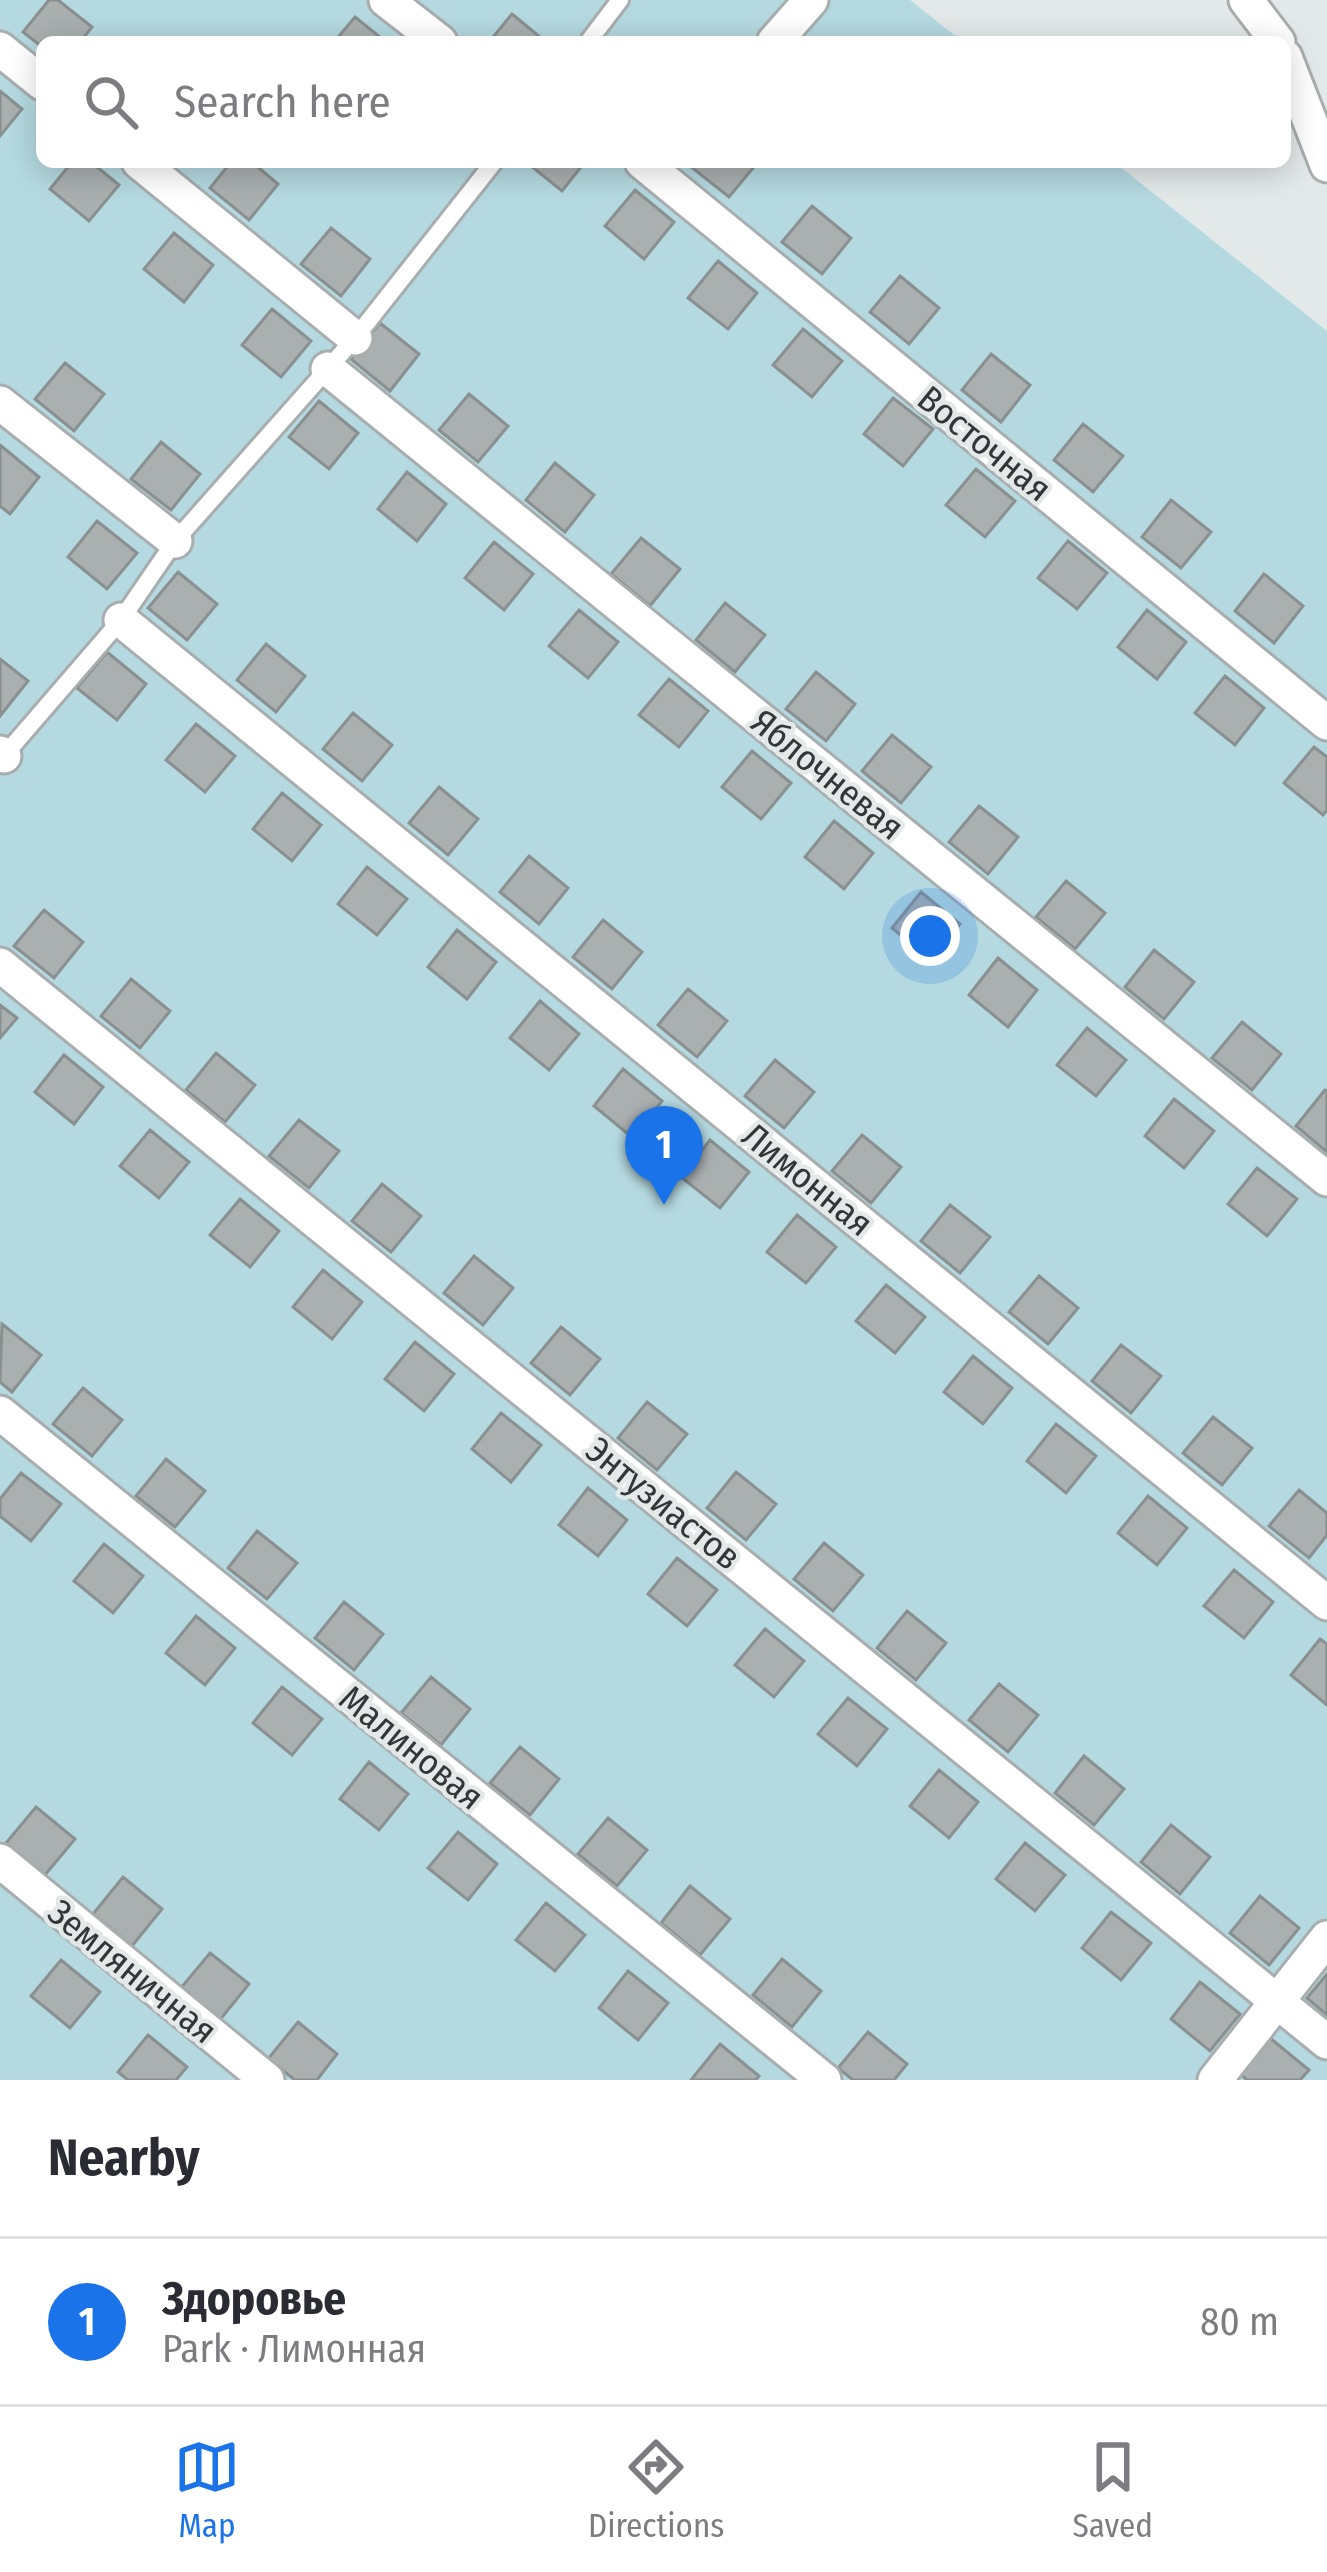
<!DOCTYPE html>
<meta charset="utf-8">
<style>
body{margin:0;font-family:"Fira Sans Condensed",sans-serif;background:#f2f2f3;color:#2b2b33}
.you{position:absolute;left:930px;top:936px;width:42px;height:42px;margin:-30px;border:9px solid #fff;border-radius:50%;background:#1a73e8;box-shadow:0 0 0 18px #1a73e833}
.badge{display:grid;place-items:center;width:78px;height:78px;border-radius:50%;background:#1a73e8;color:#fff;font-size:39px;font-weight:700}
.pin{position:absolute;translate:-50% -99px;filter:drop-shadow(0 3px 6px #0008)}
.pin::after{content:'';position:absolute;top:63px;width:42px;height:36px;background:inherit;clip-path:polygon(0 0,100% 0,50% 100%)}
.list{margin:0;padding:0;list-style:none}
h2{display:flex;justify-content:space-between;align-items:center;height:156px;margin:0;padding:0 48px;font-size:51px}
h2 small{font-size:39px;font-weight:400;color:#7c7c81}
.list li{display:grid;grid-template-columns:78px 1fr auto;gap:36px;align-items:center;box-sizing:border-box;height:168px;padding:0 48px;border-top:3px solid #e1e1e2}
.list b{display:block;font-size:45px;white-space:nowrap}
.list p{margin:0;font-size:39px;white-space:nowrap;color:#7c7c81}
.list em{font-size:39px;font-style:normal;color:#7c7c81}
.icon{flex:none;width:66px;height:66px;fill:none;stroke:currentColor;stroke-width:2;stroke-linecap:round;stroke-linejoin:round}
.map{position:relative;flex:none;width:1327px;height:2080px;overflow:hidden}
.search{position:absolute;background:#fff;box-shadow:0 6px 30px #0003;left:36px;right:36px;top:36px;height:132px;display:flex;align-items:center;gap:30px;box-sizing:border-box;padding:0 42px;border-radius:18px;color:#7c7c81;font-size:45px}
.sheet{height:324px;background:#fff}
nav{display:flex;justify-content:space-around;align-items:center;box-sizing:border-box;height:168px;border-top:3px solid #e1e1e2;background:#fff;font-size:33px;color:#7c7c81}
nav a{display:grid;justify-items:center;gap:6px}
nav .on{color:#1a73e8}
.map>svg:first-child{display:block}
.green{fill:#b4d9e0}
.building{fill:#aaafaf;stroke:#8a908f;stroke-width:3}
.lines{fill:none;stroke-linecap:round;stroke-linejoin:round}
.service-casing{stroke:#a8adae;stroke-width:22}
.minor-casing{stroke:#a8adae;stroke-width:39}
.service{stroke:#fff;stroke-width:16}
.minor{stroke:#fff;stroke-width:33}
.labels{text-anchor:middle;stroke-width:9;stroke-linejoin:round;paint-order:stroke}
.street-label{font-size:36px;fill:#333536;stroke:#e3e8e9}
</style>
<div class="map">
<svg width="1327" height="2080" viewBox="0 0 1327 2080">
<rect width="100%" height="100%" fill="#e3e8e9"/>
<path class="green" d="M0,0H910L963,42H42V162H1114L1327,331V2080H0Z"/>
<path class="building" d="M49,0H58L92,27L80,42H42V47L23,32Z
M512,14L546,42H489Z
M355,17L386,42H334Z
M0,91L22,109L0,136Z
M72,162H91L119,185L89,221L50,189Z
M231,162H252L278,184L249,220L210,188Z
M526,162H585L562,191Z
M692,162H758L729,197L690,166Z
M635,190L674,222L644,259L605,226Z
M812,206L851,238L822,274L782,242Z
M331,228L370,259L341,296L301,264Z
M174,233L213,265L184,302L144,269Z
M718,261L757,293L728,329L688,298Z
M900,276L939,308L909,344L870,312Z
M272,309L311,341L281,377L242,345Z
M380,323L419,354L390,391L351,359Z
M803,329L842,361L812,397L773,365Z
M991,354L1030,385L1001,422L962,390Z
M65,363L104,394L74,431L35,399Z
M469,394L508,426L478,462L439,430Z
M893,398L933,429L903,466L864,434Z
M319,401L358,433L329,469L289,437Z
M1083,424L1123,456L1093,492L1054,460Z
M161,442L200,474L171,510L131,479Z
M0,445L39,477L10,514L0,506Z
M555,463L594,495L565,532L526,500Z
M976,469L1015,501L985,537L946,505Z
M407,472L446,504L417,541L378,509Z
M1171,500L1211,532L1181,568L1142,537Z
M97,521L137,553L107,589L68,557Z
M641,538L680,569L650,606L611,574Z
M1068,541L1107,573L1077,609L1038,578Z
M494,542L533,574L504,610L465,578Z
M178,572L217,604L187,640L148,608Z
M1264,574L1303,606L1274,643L1235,611Z
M725,603L765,635L735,672L696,640Z
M579,610L618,642L588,678L549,646Z
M1147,610L1186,642L1157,679L1118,647Z
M266,644L305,676L276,712L237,680Z
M107,652L146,684L117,720L77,688Z
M0,659L28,681L0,716Z
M816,672L855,704L826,741L786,709Z
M1225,676L1264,708L1235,745L1195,713Z
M669,679L708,711L679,747L639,715Z
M353,713L392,745L362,781L323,749Z
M196,724L235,756L205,792L166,760Z
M892,735L931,767L901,803L862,771Z
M1314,747L1327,757V810L1323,815L1284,783Z
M752,751L791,783L761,819L722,787Z
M439,787L478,819L448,855L409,823Z
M282,793L321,825L292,861L253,829Z
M979,806L1018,837L988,874L949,842Z
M834,821L873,853L844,889L805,857Z
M529,856L568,888L539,924L500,892Z
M367,867L407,899L377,935L338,904Z
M1066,881L1105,913L1075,949L1036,917Z
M921,892L960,924L931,960L892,928Z
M44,910L83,942L54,978L14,946Z
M603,920L642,952L612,989L573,957Z
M457,930L496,962L467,999L428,967Z
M1154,950L1194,982L1164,1019L1125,987Z
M998,958L1037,990L1008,1027L969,995Z
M131,979L170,1011L140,1048L101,1016Z
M688,989L727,1021L697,1057L658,1025Z
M540,1001L579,1034L549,1070L510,1038Z
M0,1005L17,1018L0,1038Z
M1242,1022L1281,1054L1252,1090L1212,1058Z
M1087,1028L1126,1060L1096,1096L1057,1065Z
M216,1053L255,1085L225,1122L186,1090Z
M64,1055L103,1087L74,1124L35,1092Z
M775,1060L814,1092L784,1128L745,1096Z
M623,1069L662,1101L633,1138L594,1106Z
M1325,1090L1327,1091V1152L1296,1126Z
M1174,1099L1214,1131L1184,1168L1145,1136Z
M299,1120L339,1151L309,1188L269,1156Z
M150,1130L189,1162L159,1198L120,1166Z
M862,1135L901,1167L871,1203L832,1171Z
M710,1140L749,1172L720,1208L681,1177Z
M1257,1168L1297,1199L1267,1236L1228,1204Z
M382,1184L421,1216L391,1252L352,1221Z
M240,1199L279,1231L250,1267L210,1235Z
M950,1205L990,1237L960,1273L921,1241Z
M797,1215L836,1247L806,1283L767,1252Z
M474,1256L513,1288L483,1325L444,1293Z
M323,1270L362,1302L332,1339L293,1307Z
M1039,1276L1078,1308L1048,1344L1009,1312Z
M886,1285L925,1317L895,1353L856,1321Z
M2,1324L41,1355L12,1392L0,1382Z
M561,1327L600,1359L570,1395L531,1363Z
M415,1342L454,1374L424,1411L385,1379Z
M1121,1345L1161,1376L1131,1413L1092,1381Z
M973,1356L1012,1388L983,1424L944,1392Z
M83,1388L122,1420L92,1456L53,1424Z
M647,1402L687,1434L657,1470L618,1438Z
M501,1413L541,1445L511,1482L472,1449Z
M1213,1417L1252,1448L1222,1485L1183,1453Z
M1056,1424L1096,1456L1066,1493L1027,1461Z
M166,1459L205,1491L175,1527L136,1496Z
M736,1472L776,1504L746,1540L707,1508Z
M21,1473L61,1504L31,1541L0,1516V1499Z
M588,1488L627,1520L598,1556L559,1525Z
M1299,1490L1327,1513V1535L1309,1558L1269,1526Z
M1148,1496L1187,1528L1157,1565L1118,1533Z
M257,1531L297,1563L267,1599L228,1568Z
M824,1543L863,1575L833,1611L794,1579Z
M104,1544L143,1576L113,1613L74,1581Z
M677,1558L717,1590L687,1626L648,1594Z
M1234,1570L1273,1602L1244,1638L1204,1606Z
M344,1602L383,1634L354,1670L315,1638Z
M907,1611L946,1643L916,1680L877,1648Z
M196,1616L235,1648L205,1685L166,1653Z
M765,1629L804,1661L774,1697L735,1665Z
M1320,1639L1327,1644V1705L1291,1675Z
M431,1677L470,1709L441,1745L401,1713Z
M999,1684L1038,1715L1008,1752L969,1720Z
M282,1687L322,1719L292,1755L253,1723Z
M848,1698L887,1729L857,1766L818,1734Z
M520,1747L559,1779L530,1815L490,1783Z
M1084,1756L1124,1789L1094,1825L1055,1793Z
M369,1762L408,1794L379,1830L340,1799Z
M939,1770L978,1802L949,1838L910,1806Z
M36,1807L75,1839L45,1875L6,1843Z
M608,1818L647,1850L617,1886L578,1854Z
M1171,1825L1210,1857L1180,1894L1141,1862Z
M458,1832L497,1864L468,1900L428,1868Z
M1025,1843L1065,1875L1035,1911L996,1879Z
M123,1877L162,1909L132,1946L93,1914Z
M690,1886L730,1919L700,1955L661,1923Z
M1260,1896L1299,1928L1269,1965L1230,1933Z
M546,1903L585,1935L555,1971L516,1940Z
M1111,1912L1151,1943L1121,1980L1082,1948Z
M210,1953L249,1984L219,2021L180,1989Z
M782,1959L821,1991L792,2027L753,1995Z
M61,1960L100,1992L70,2028L31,1996Z
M628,1971L668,2003L638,2040L599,2008Z
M1327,1974V2015L1307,1998Z
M1200,1982L1240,2014L1210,2051L1171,2019Z
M298,2022L337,2054L317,2080H295L268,2059Z
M868,2032L907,2064L894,2080H853L838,2068Z
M148,2035L187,2067L176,2080H128L118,2072Z
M1270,2038L1309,2070L1300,2080H1247L1240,2074Z
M720,2044L759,2076L756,2080H691Z"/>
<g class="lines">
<defs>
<path id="service" d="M588,42L620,0
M2,758L121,620L175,541L355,338L494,162"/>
<path id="minor" d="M386,0L440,42
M1246,0L1278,42
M774,42L811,0
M0,49L42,83
M1285,57L1327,165
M139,162L355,338
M642,162L1327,723
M328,369L1327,1179
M0,403L175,541
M121,620L1327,1603
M0,753L4,756
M0,965L1327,2042
M0,1413L824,2080
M0,1861L267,2080
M1215,2080L1327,1938"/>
</defs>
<use href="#service" class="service-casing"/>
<use href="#minor" class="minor-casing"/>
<use href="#service" class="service"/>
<use href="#minor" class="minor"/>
</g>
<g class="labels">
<g class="street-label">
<text transform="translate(985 443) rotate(39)" y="13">Восточная</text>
<text transform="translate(828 774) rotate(39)" y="13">Яблочневая</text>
<text transform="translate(808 1179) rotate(39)" y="13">Лимонная</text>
<text transform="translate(664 1503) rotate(39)" y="13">Энтузиастов</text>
<text transform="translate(412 1747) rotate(39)" y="13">Малиновая</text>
<text transform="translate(133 1971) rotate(39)" y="13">Земляничная</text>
</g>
</g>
</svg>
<div class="you"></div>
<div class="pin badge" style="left:664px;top:1205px">1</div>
<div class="search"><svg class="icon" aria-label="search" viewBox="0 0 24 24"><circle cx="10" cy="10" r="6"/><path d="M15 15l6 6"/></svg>Search here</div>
</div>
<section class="sheet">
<h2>Nearby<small></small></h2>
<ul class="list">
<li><span class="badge">1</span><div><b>Здоровье</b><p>Park · Лимонная</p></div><em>80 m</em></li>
</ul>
</section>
<nav>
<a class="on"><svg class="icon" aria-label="map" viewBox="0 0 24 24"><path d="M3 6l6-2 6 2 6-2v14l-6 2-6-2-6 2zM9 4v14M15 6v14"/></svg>Map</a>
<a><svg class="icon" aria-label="directions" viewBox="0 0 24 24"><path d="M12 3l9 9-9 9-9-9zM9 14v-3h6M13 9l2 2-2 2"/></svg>Directions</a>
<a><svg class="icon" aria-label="saved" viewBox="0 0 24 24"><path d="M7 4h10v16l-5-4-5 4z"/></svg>Saved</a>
</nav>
